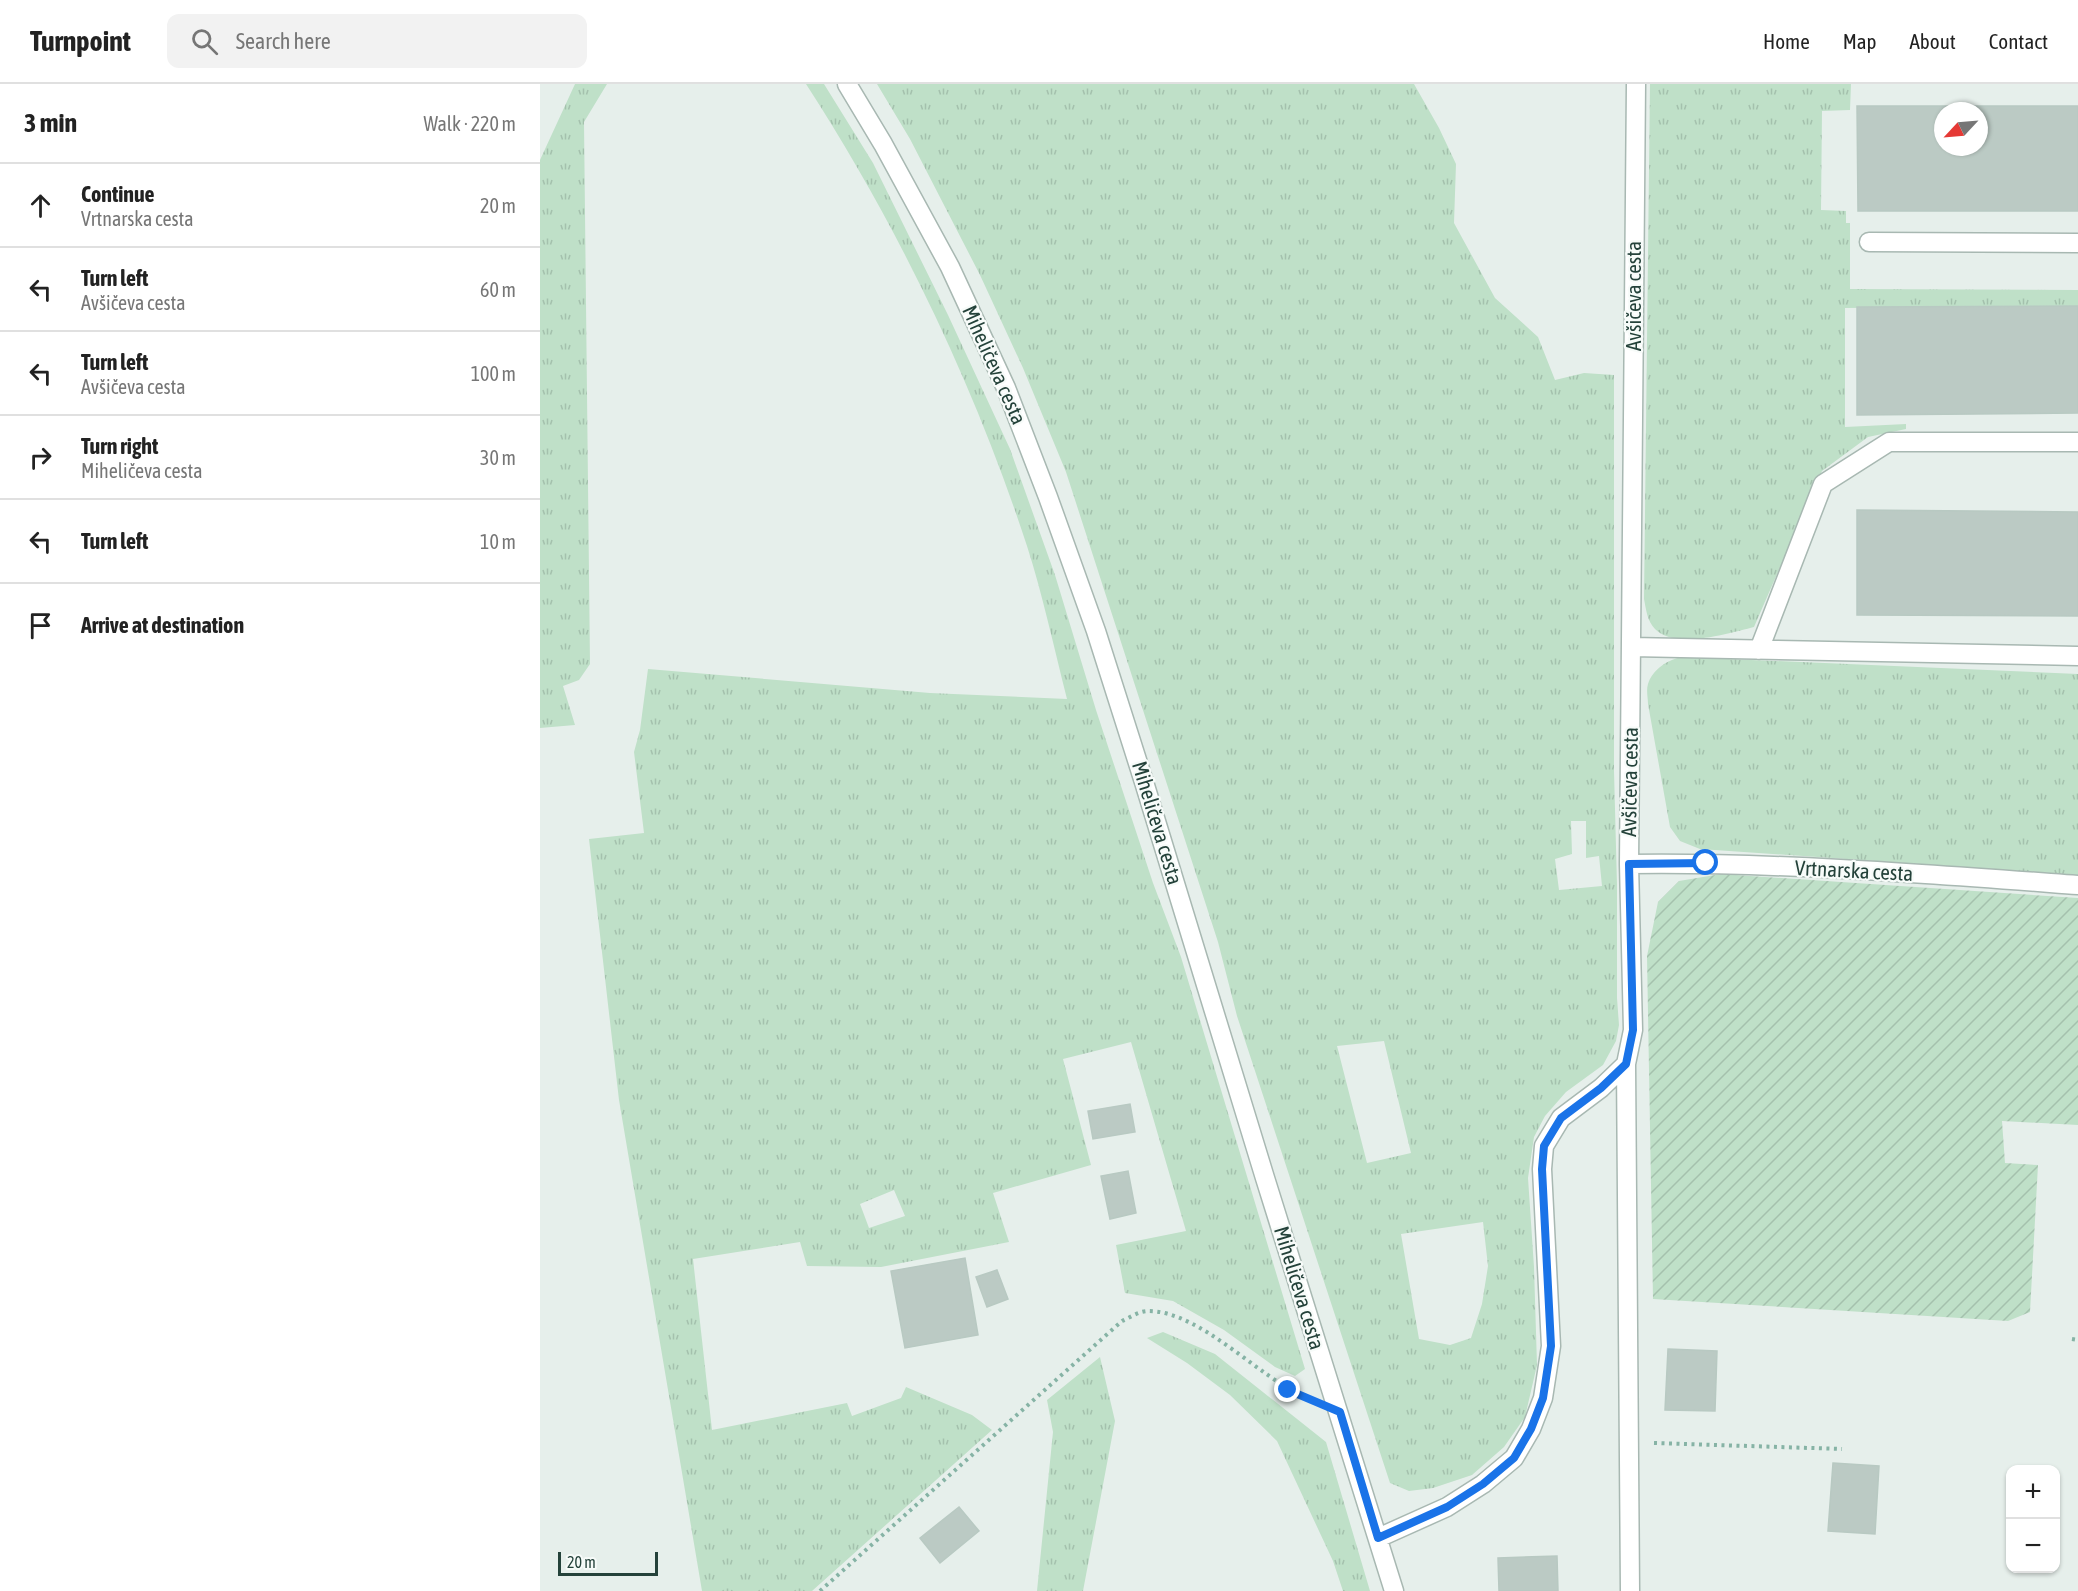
<!DOCTYPE html>
<meta charset="utf-8">
<style>
body{margin:0;font-family:"Asap Condensed",sans-serif;background:#f2f2f2;color:#222}
.controls{position:absolute;right:18px;bottom:18px;display:grid;overflow:hidden;border-radius:12px;box-shadow:0 2px 4px #0004}
.controls button{width:54px;height:54px;display:grid;place-items:center;padding:0;border:0;border-bottom:2px solid #e0e0e0;background:#fff;color:#222;font:30px sans-serif}
.compass{position:absolute;left:1394px;top:18px;width:54px;height:54px;border-radius:50%;background:#fff;box-shadow:0 2px 4px #0004;rotate:244deg}
.scale{position:absolute;left:18px;bottom:15px;width:100px;box-sizing:border-box;padding-left:6px;border:3px solid #24423a;border-top:0;font-size:16px;line-height:21px;white-space:nowrap;color:#24423a;-webkit-text-stroke:4px #f7fbf9;paint-order:stroke}
.stop{position:absolute;width:18px;height:18px;margin:-14px;border:4px solid #1a73e8;border-radius:50%;background:#fff}
.stop.end{background:#1a73e8;border-color:#fff;box-shadow:0 2px 6px #0008}
.list{margin:0;padding:0;list-style:none}
h2{display:flex;justify-content:space-between;align-items:center;height:78px;margin:0;padding:0 24px;font-size:26px}
h2 small{font-size:20px;font-weight:400;color:#767676}
.list li{display:grid;grid-template-columns:39px 1fr auto;gap:18px;align-items:center;box-sizing:border-box;height:84px;padding:0 24px;border-top:2px solid #e0e0e0}
.list b{display:block;font-size:22px;white-space:nowrap}
.list p{margin:0;font-size:20px;white-space:nowrap;color:#767676}
.list em{font-size:20px;font-style:normal;color:#767676}
.icon{flex:none;width:33px;height:33px;fill:none;stroke:currentColor;stroke-width:2;stroke-linecap:round;stroke-linejoin:round}
.map{position:relative;flex:none;width:1538px;height:1507px;overflow:hidden}
header{display:flex;align-items:center;gap:36px;box-sizing:border-box;height:84px;padding:0 30px;background:#fff;border-bottom:2px solid #e0e0e0}
header strong{font-size:28px}
nav{display:flex;gap:33px;margin-inline-start:auto;font-size:21px}
.search{width:420px;height:54px;background:#f2f2f2;display:flex;align-items:center;gap:15px;box-sizing:border-box;padding:0 21px;border-radius:12px;color:#767676;font-size:22px}
main{display:flex}
aside{flex:1;background:#fff}
.map>svg:first-child{display:block}
.grass{fill:url(#grass-tufts);fill-rule:evenodd}
.garden{fill:url(#garden-furrows)}
.building{fill:#bbcac4;stroke:#b8c9c2;stroke-width:1.5;fill-rule:evenodd}
.lines{fill:none;stroke-linecap:round;stroke-linejoin:round}
.minor-casing{stroke:#a8b8b2;stroke-width:21}
.path{stroke:#86b3a5;stroke-width:4;stroke-dasharray:3 4.5;stroke-linecap:butt}
.minor{stroke:#fff;stroke-width:18}
.route{stroke:#1a73e8;stroke-width:8}
.labels{text-anchor:middle;stroke-width:4.5;stroke-linejoin:round;paint-order:stroke}
.street-label{font-size:21px;fill:#24423a;stroke:#f7fbf9}
</style>
<header>
<strong>Turnpoint</strong>
<div class="search"><svg class="icon" aria-label="search" viewBox="0 0 24 24"><circle cx="10" cy="10" r="6"/><path d="M15 15l6 6"/></svg>Search here</div>
<nav><a>Home</a><a>Map</a><a>About</a><a>Contact</a></nav>
</header>
<main>
<aside>
<h2>3 min<small>Walk · 220 m</small></h2>
<ul class="list">
<li><svg class="icon" aria-label="ahead" viewBox="0 0 24 24"><path d="M12 20V5M6 11l6-6 6 6"/></svg><div><b>Continue</b><p>Vrtnarska cesta</p></div><em>20 m</em></li>
<li><svg class="icon" aria-label="left" viewBox="0 0 24 24"><path d="M17 20v-9H6M10 6l-5 5 5 5"/></svg><div><b>Turn left</b><p>Avšičeva cesta</p></div><em>60 m</em></li>
<li><svg class="icon" aria-label="left" viewBox="0 0 24 24"><path d="M17 20v-9H6M10 6l-5 5 5 5"/></svg><div><b>Turn left</b><p>Avšičeva cesta</p></div><em>100 m</em></li>
<li><svg class="icon" aria-label="right" viewBox="0 0 24 24"><path d="M7 20v-9h11M14 6l5 5-5 5"/></svg><div><b>Turn right</b><p>Miheličeva cesta</p></div><em>30 m</em></li>
<li><svg class="icon" aria-label="left" viewBox="0 0 24 24"><path d="M17 20v-9H6M10 6l-5 5 5 5"/></svg><div><b>Turn left</b></div><em>10 m</em></li>
<li><svg class="icon" aria-label="arrive" viewBox="0 0 24 24"><path d="M6 21V4h12l-3 4 3 4H6"/></svg><div><b>Arrive at destination</b></div></li>
</ul>
</aside>
<div class="map">
<svg width="1538" height="1507" viewBox="0 0 1538 1507">
<defs>
<pattern id="grass-tufts" width="24" height="20" patternUnits="userSpaceOnUse" patternTransform="scale(1.5)"><rect width="24" height="20" fill="#bfe0c8"/><path d="M3 7l-1-3M5 7V3M7 7l1-3M15 17l-1-3M17 17v-4M19 17l1-3" fill="none" stroke="#a4c1ad"/></pattern>
<pattern id="garden-furrows" width="10" height="10" patternUnits="userSpaceOnUse" patternTransform="scale(1.5)"><rect width="10" height="10" fill="#bfe0c8"/><path d="M-1 1l2-2M0 10L10 0M9 11l2-2" fill="none" stroke="#a4c1ad"/></pattern>
</defs>
<rect width="100%" height="100%" fill="#e6efeb"/>
<path class="grass" d="M35,0H67L44,38L50,580L39,596L23,602L35,641L0,644V76Z
M266,0H284L333,79L408,231L470,365L515,491L556,626L613,799L641,873L765,1285L755,1292L735,1283L684,1246L633,1217L585,1209L576,1161L646,1147L591,958L523,975L551,1081L453,1109L469,1158L341,1183L267,1182L260,1158L153,1175L172,1346L307,1319L312,1332L361,1314L366,1303L432,1331L452,1346L272,1507H162L79,1016L49,755L104,749L94,668L100,646L108,585L390,609L527,615C514,564 503,512 487,462C434,300 358,142 266,0ZM354,1106L365,1132L329,1144L320,1120Z
M337,0H874L899,44L916,80L914,139L955,214L998,253L1015,296L1044,289L1074,291V687L1077,801V914L1079,941L1076,957L1063,981L1026,1008L1005,1032L994,1053L988,1094L994,1183L997,1281L985,1333L964,1363L932,1391L893,1404L869,1407L850,1399L697,932L678,858L526,388L483,284L440,191L370,55ZM1031,737H1046V774L1059,772L1062,802L1019,806L1015,775L1032,770ZM844,957L871,1069L827,1079L797,962ZM943,1138L948,1182L942,1220L931,1254L910,1261L879,1255L861,1150Z
M1110,0H1311L1310,26L1282,27L1281,126L1306,127V139H1310V205L1538,206V222L1305,224V343L1366,340V345L1328,353L1282,387L1214,543C1190,549 1135,566 1115,545C1107,537 1106,525 1104,515Z
M1143,573L1538,590V791L1160,765L1140,757L1130,743L1108,620C1108,614 1106,606 1108,600C1113,585 1128,575 1143,573Z
M623,1248L675,1270L786,1358L830,1507H803L793,1477L737,1357L690,1311L647,1279L607,1254Z
M560,1273L575,1337L543,1507H497L513,1348L507,1316Z"/>
<path class="garden" d="M1181,790L1538,814V1041L1462,1037L1465,1079L1498,1081L1490,1228L1468,1237L1113,1215L1107,872L1118,818L1139,797Z"/>
<path class="building" d="M1317,22H1538V127H1318ZM1403,27H1439V63H1403Z
M1538,222V329L1317,331V223Z
M1317,426L1538,428V532L1317,531Z
M590,1020L595,1048L553,1055L548,1027Z
M588,1087L596,1129L570,1135L561,1092Z
M425,1174L438,1251L365,1264L351,1187Z
M457,1186L468,1215L447,1223L436,1193Z
M1128,1265L1177,1267L1175,1327L1125,1326Z
M1293,1379L1339,1382L1335,1450L1288,1447Z
M419,1423L439,1447L400,1479L380,1454Z
M1017,1472L1018,1507H959L958,1474Z"/>
<g class="lines">
<defs>
<path id="minor" d="M307,0L343,60L410,183L466,304L508,413L556,547L604,698L725,1094L854,1507
M1329,158L1538,159
M1092,563L1538,572
M1219,566L1283,400L1349,358H1538
M1089,780C1239,778 1389,790 1538,801
M1086,980L1090,1507
M838,1454L907,1423L943,1400L974,1374L991,1345L1003,1314L1011,1262L1002,1085L1004,1062L1021,1034L1061,1004L1086,980L1093,946L1089,780L1096,0"/>
</defs>
<use href="#minor" class="minor-casing"/>
<path class="path" d="M1532,1255L1538,1256
M1114,1359L1302,1365
M280,1507L582,1237C589,1234 599,1227 608,1227C660,1227 717,1292 766,1314"/>
<use href="#minor" class="minor"/>
</g>
<g class="lines">
<path class="route" d="M748,1306L800,1328L838,1454L907,1423L943,1400L974,1374L991,1345L1003,1314L1011,1262L1002,1085L1004,1062L1021,1034L1061,1004L1086,980L1093,946L1089,780L1166,779"/>
</g>
<g class="labels">
<g class="street-label">
<text transform="translate(1094 212) rotate(-90)" y="7">Avšičeva cesta</text>
<text transform="translate(454 281) rotate(66)" y="7">Miheličeva cesta</text>
<text transform="translate(1090 698) rotate(-89)" y="7">Avšičeva cesta</text>
<text transform="translate(617 739) rotate(73)" y="7">Miheličeva cesta</text>
<text transform="translate(1314 787) rotate(3)" y="7">Vrtnarska cesta</text>
<text transform="translate(759 1204) rotate(73)" y="7">Miheličeva cesta</text>
</g>
</g>
</svg>
<div class="controls">
<button>+</button>
<button>−</button>
</div>
<svg class="compass" viewBox="-18 -18 36 36"><path d="M0-13l5 13h-10z" fill="#e53935"/><path d="M0 13l5-13h-10z" fill="#767676"/></svg>
<div class="scale">20 m</div>
<div class="stop" style="left:1166px;top:779px"></div>
<div class="stop end" style="left:748px;top:1306px"></div>
</div>
</main>
